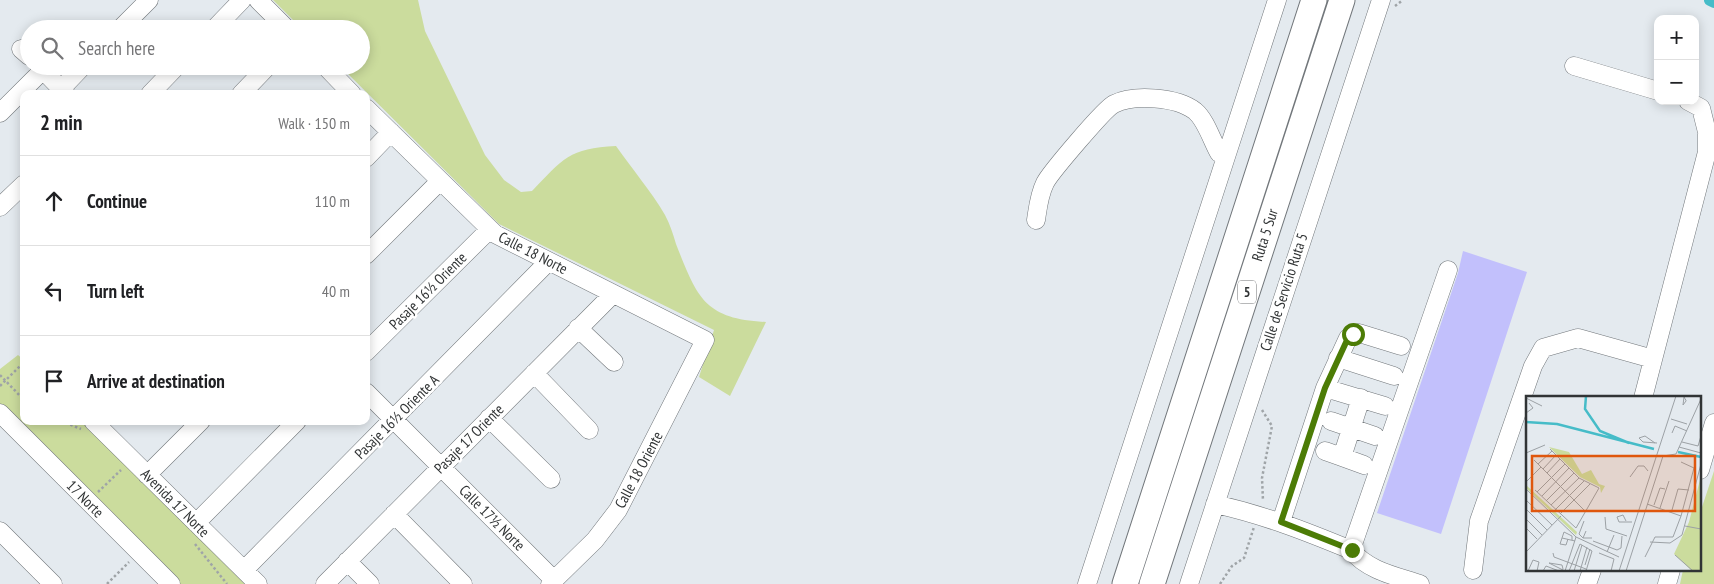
<!DOCTYPE html>
<meta charset="utf-8">
<style>
body{margin:0;font-family:"PT Sans Narrow",sans-serif;background:#f6f6f6;color:#202124}
.controls{position:absolute;right:15px;top:15px;display:grid;overflow:hidden;border-radius:10px;box-shadow:0 2px 12px #0003}
.controls button{width:45px;height:45px;display:grid;place-items:center;padding:0;border:0;border-bottom:1px solid #e0e0e0;background:#fff;color:#202124;font:25px sans-serif}
.stop{position:absolute;width:15px;height:15px;margin:-11px;border:4px solid #4c7c06;border-radius:50%;background:#fff}
.stop.end{background:#4c7c06;border-color:#fff;box-shadow:0 1px 5px #0008}
.list{margin:0;padding:0;list-style:none}
h2{display:flex;justify-content:space-between;align-items:center;height:65px;margin:0;padding:0 20px;font-size:21px}
h2 small{font-size:16px;font-weight:400;color:#757577}
.list li{display:grid;grid-template-columns:32px 1fr auto;gap:15px;align-items:center;box-sizing:border-box;height:90px;padding:0 20px;border-top:1px solid #e0e0e0}
.list b{display:block;font-size:19px;white-space:nowrap}
.list em{font-size:16px;font-style:normal;color:#757577}
.icon{flex:none;width:28px;height:28px;fill:none;stroke:currentColor;stroke-width:2;stroke-linecap:round;stroke-linejoin:round}
.map{position:relative;flex:none;width:1714px;height:584px;overflow:hidden}
.search{position:absolute;background:#fff;box-shadow:0 2px 12px #0003;left:20px;top:20px;width:350px;height:55px;display:flex;align-items:center;gap:12px;box-sizing:border-box;padding:0 18px;border-radius:28px;color:#757577;font-size:19px}
.panel{position:absolute;background:#fff;box-shadow:0 2px 12px #0003;left:20px;top:90px;width:350px;height:335px;border-radius:10px}
.map>svg:first-child{display:block}
.green{fill:#cbdc9d}
.lines{fill:none;stroke-linecap:round;stroke-linejoin:round}
.canal{stroke:#46bcc8;stroke-width:12}
.building{fill:#c2c0fc}
.minor-casing{stroke:#72777b;stroke-width:19}
.highway-casing{stroke:#72777b;stroke-width:27}
.path{stroke:#9fa4a7;stroke-width:2.5;stroke-dasharray:2.5 2.5;stroke-linecap:butt}
.minor{stroke:#fff;stroke-width:18}
.highway{stroke:#fff;stroke-width:25}
.route{stroke:#4c7c06;stroke-width:6}
.labels{text-anchor:middle;stroke-width:5;stroke-linejoin:round;paint-order:stroke}
.shield{fill:#fff;stroke:#6f7172;stroke-width:1}
.shield-label{font-size:14px;font-weight:bold;fill:#313435}
.street-label{font-size:15px;fill:#313435;stroke:#fff}
.inset-river{fill:none;stroke:#46bcc8;stroke-width:2.5}
.inset-road{fill:none;stroke:#9ca1a5;stroke-width:1}
.view{fill:#df570e;fill-opacity:0.15;stroke:#df570e;stroke-width:2.5}
.inset-edge{fill:none;stroke:#313435;stroke-width:2.5}
</style>
<div class="map">
<svg width="1714" height="584" viewBox="0 0 1714 584">
<rect width="100%" height="100%" fill="#e4eaef"/>
<path class="green" d="M273,0H418L425,31L485,155L504,180L521,192L532,191C563,159 569,148 616,146C632,169 651,191 665,215C670,224 673,234 676,244C697,297 704,319 766,322L730,396L699,377L714,330L499,224L340,66H361V29H302Z
M18,355L24,360V421H85L247,584H176L0,405V369Z
M1714,471V584H1680L1683,570H1700V513Z"/>
<g class="lines">
<path class="canal" d="M1710,0L1714,2"/>
</g>
<path class="building" d="M1463,251L1527,272L1441,534L1377,513L1458,273Z"/>
<g class="lines">
<defs>
<path id="minor" d="M258,0L287,29
M120,29L149,0
M214,29L242,0
M21,49L29,56
M39,66L66,94
M325,66L352,94
M1574,66L1658,91
M61,89L83,66
M150,94L177,66
M241,94L268,66
M366,108L495,234L705,340L618,510L595,540L550,584
M0,113L43,70
M366,158L391,132
M0,207L24,184
M1036,220C1038,207 1039,195 1045,183C1050,173 1105,108 1114,104C1134,94 1177,97 1195,111C1206,120 1212,141 1219,153L1226,156
M366,255L440,181
M578,328L614,362
M366,352L489,230
M1338,358L1394,376
M534,373L589,430
M1325,388L1385,406
M366,392L554,580
M1643,398L1707,152V132L1701,108L1688,101
M0,413L171,584
M489,418L551,479
M93,421L258,584
M1331,421L1375,436
M1325,451L1342,457L1361,398
M1342,457L1364,465
M1700,470L1714,423
M147,475L201,421
M1215,504C1264,515 1305,531 1351,550C1368,571 1396,576 1420,584
M394,514L463,584
M1281,522L1325,388L1348,338L1359,333L1401,346
M196,523L297,421
M0,531L53,584
M1351,550L1448,270
M347,561L370,584
M244,570L548,262
M1473,570L1479,521L1533,366L1543,348L1578,338L1653,359
M325,584L613,294
M1087,584L1277,0
M1189,584L1381,0
M1587,584L1592,570
M1667,584L1671,570"/>
<path id="highway" d="M1125,584L1314,0
M1152,584L1342,0"/>
</defs>
<use href="#minor" class="minor-casing"/>
<use href="#highway" class="highway-casing"/>
<path class="path" d="M1395,6L1403,0
M0,375L24,400
M0,386L24,362
M1262,410L1272,426L1262,478L1263,501
M61,421L81,429
M98,492L121,470
M195,544L227,584
M107,584L129,562
M1220,584L1232,566L1244,558L1254,527"/>
<use href="#minor" class="minor"/>
<use href="#highway" class="highway"/>
</g>
<g class="lines">
<path class="route" d="M1352,550L1281,522L1325,388L1348,338L1353,334"/>
</g>
<g class="labels">
<rect class="shield" x="1238" y="280.5" width="18" height="23" rx="4"/>
<g class="shield-label">
<text x="1247" y="297">5</text>
</g>
<g class="street-label">
<text transform="translate(1265 235) rotate(-72)" y="5">Ruta 5 Sur</text>
<text transform="translate(533 253) rotate(27)" y="5">Calle 18 Norte</text>
<text transform="translate(428 291) rotate(-45)" y="5">Pasaje 16½ Oriente</text>
<text transform="translate(1284 292) rotate(-72)" y="5">Calle de Servicio Ruta 5</text>
<text transform="translate(397 417) rotate(-45)" y="5">Pasaje 16½ Oriente A</text>
<text transform="translate(469 439) rotate(-45)" y="5">Pasaje 17 Oriente</text>
<text transform="translate(639 470) rotate(-62)" y="5">Calle 18 Oriente</text>
<text transform="translate(85 499) rotate(45)" y="5">17 Norte</text>
<text transform="translate(175 503) rotate(45)" y="5">Avenida 17 Norte</text>
<text transform="translate(492 518) rotate(45)" y="5">Calle 17½ Norte</text>
</g>
</g>
<g transform="translate(1526 396)">
<rect width="175" height="175" fill="#e4eaef"/>
<path d="M23,51L43,56L56,78L65,74L73,88L79,90L75,97L74,91L54,81ZM175,80V175H166L148,158L163,126ZM0,89L51,136L50,139L0,92Z" fill="#cbdc9d"/>
<path class="inset-river" d="M60,0L59,13L74,35L103,47M0,26L31,28L128,53M152,56L175,61"/>
<path class="inset-road" d="M158,0L159,3L160,4V5L157,9L158,1M0,2L16,10M0,17L7,12L3,7M145,23L161,28M146,37L149,30L161,35M156,46L172,50L175,40M129,47L119,40L113,42L117,46L131,47M153,51L175,57M0,57L19,49M8,64L59,115M12,68L26,55M17,73L30,59M21,77L34,63M104,81L112,70H118L122,75M1,85L15,71M0,93L50,141L93,161M9,94L50,132L73,92L53,82L24,53M11,96L39,68M16,100L43,72M0,104L26,129M20,105L48,77M121,108L155,120L168,72L155,66M25,109L53,82M128,109L134,92L139,93M134,112L143,85M0,113L21,134M29,114L58,85M146,114L152,93L163,94M34,118L64,88M79,121L80,133L101,140M0,123L16,139M100,125L97,119L91,121L93,126H106M159,130L175,133M0,132L11,143M60,135L57,142H66M36,142L34,148L40,149L42,143M57,142L53,138L58,125M46,144V140L38,136L36,142L49,145M67,145L91,154L95,152L96,140M124,146L144,147L156,139L175,68M0,156L35,120M81,156L88,139M27,157L28,161L60,173M73,157L88,163L85,175M149,159L167,175M119,161L129,141H147L155,120M59,169L64,153M37,173L36,169L23,167L39,175M2,175L7,164L13,166L11,175M17,175L20,170L33,175M39,175L50,141M43,175L54,148L66,155L60,175M48,175L56,149M54,175L61,151M93,175L150,0M100,175L137,60L150,58L175,3"/>
<path class="view" d="M6,60H169V115H6Z"/>
<rect width="175" height="175" class="inset-edge"/>
</g>
</svg>
<div class="controls">
<button>+</button>
<button>−</button>
</div>
<div class="stop" style="left:1353px;top:334px"></div>
<div class="stop end" style="left:1352px;top:550px"></div>
<div class="search"><svg class="icon" aria-label="search" viewBox="0 0 24 24"><circle cx="10" cy="10" r="6"/><path d="M15 15l6 6"/></svg>Search here</div>
<section class="panel">
<h2>2 min<small>Walk · 150 m</small></h2>
<ul class="list">
<li><svg class="icon" aria-label="ahead" viewBox="0 0 24 24"><path d="M12 20V5M6 11l6-6 6 6"/></svg><div><b>Continue</b></div><em>110 m</em></li>
<li><svg class="icon" aria-label="left" viewBox="0 0 24 24"><path d="M17 20v-9H6M10 6l-5 5 5 5"/></svg><div><b>Turn left</b></div><em>40 m</em></li>
<li><svg class="icon" aria-label="arrive" viewBox="0 0 24 24"><path d="M6 21V4h12l-3 4 3 4H6"/></svg><div><b>Arrive at destination</b></div></li>
</ul>
</section>
</div>
